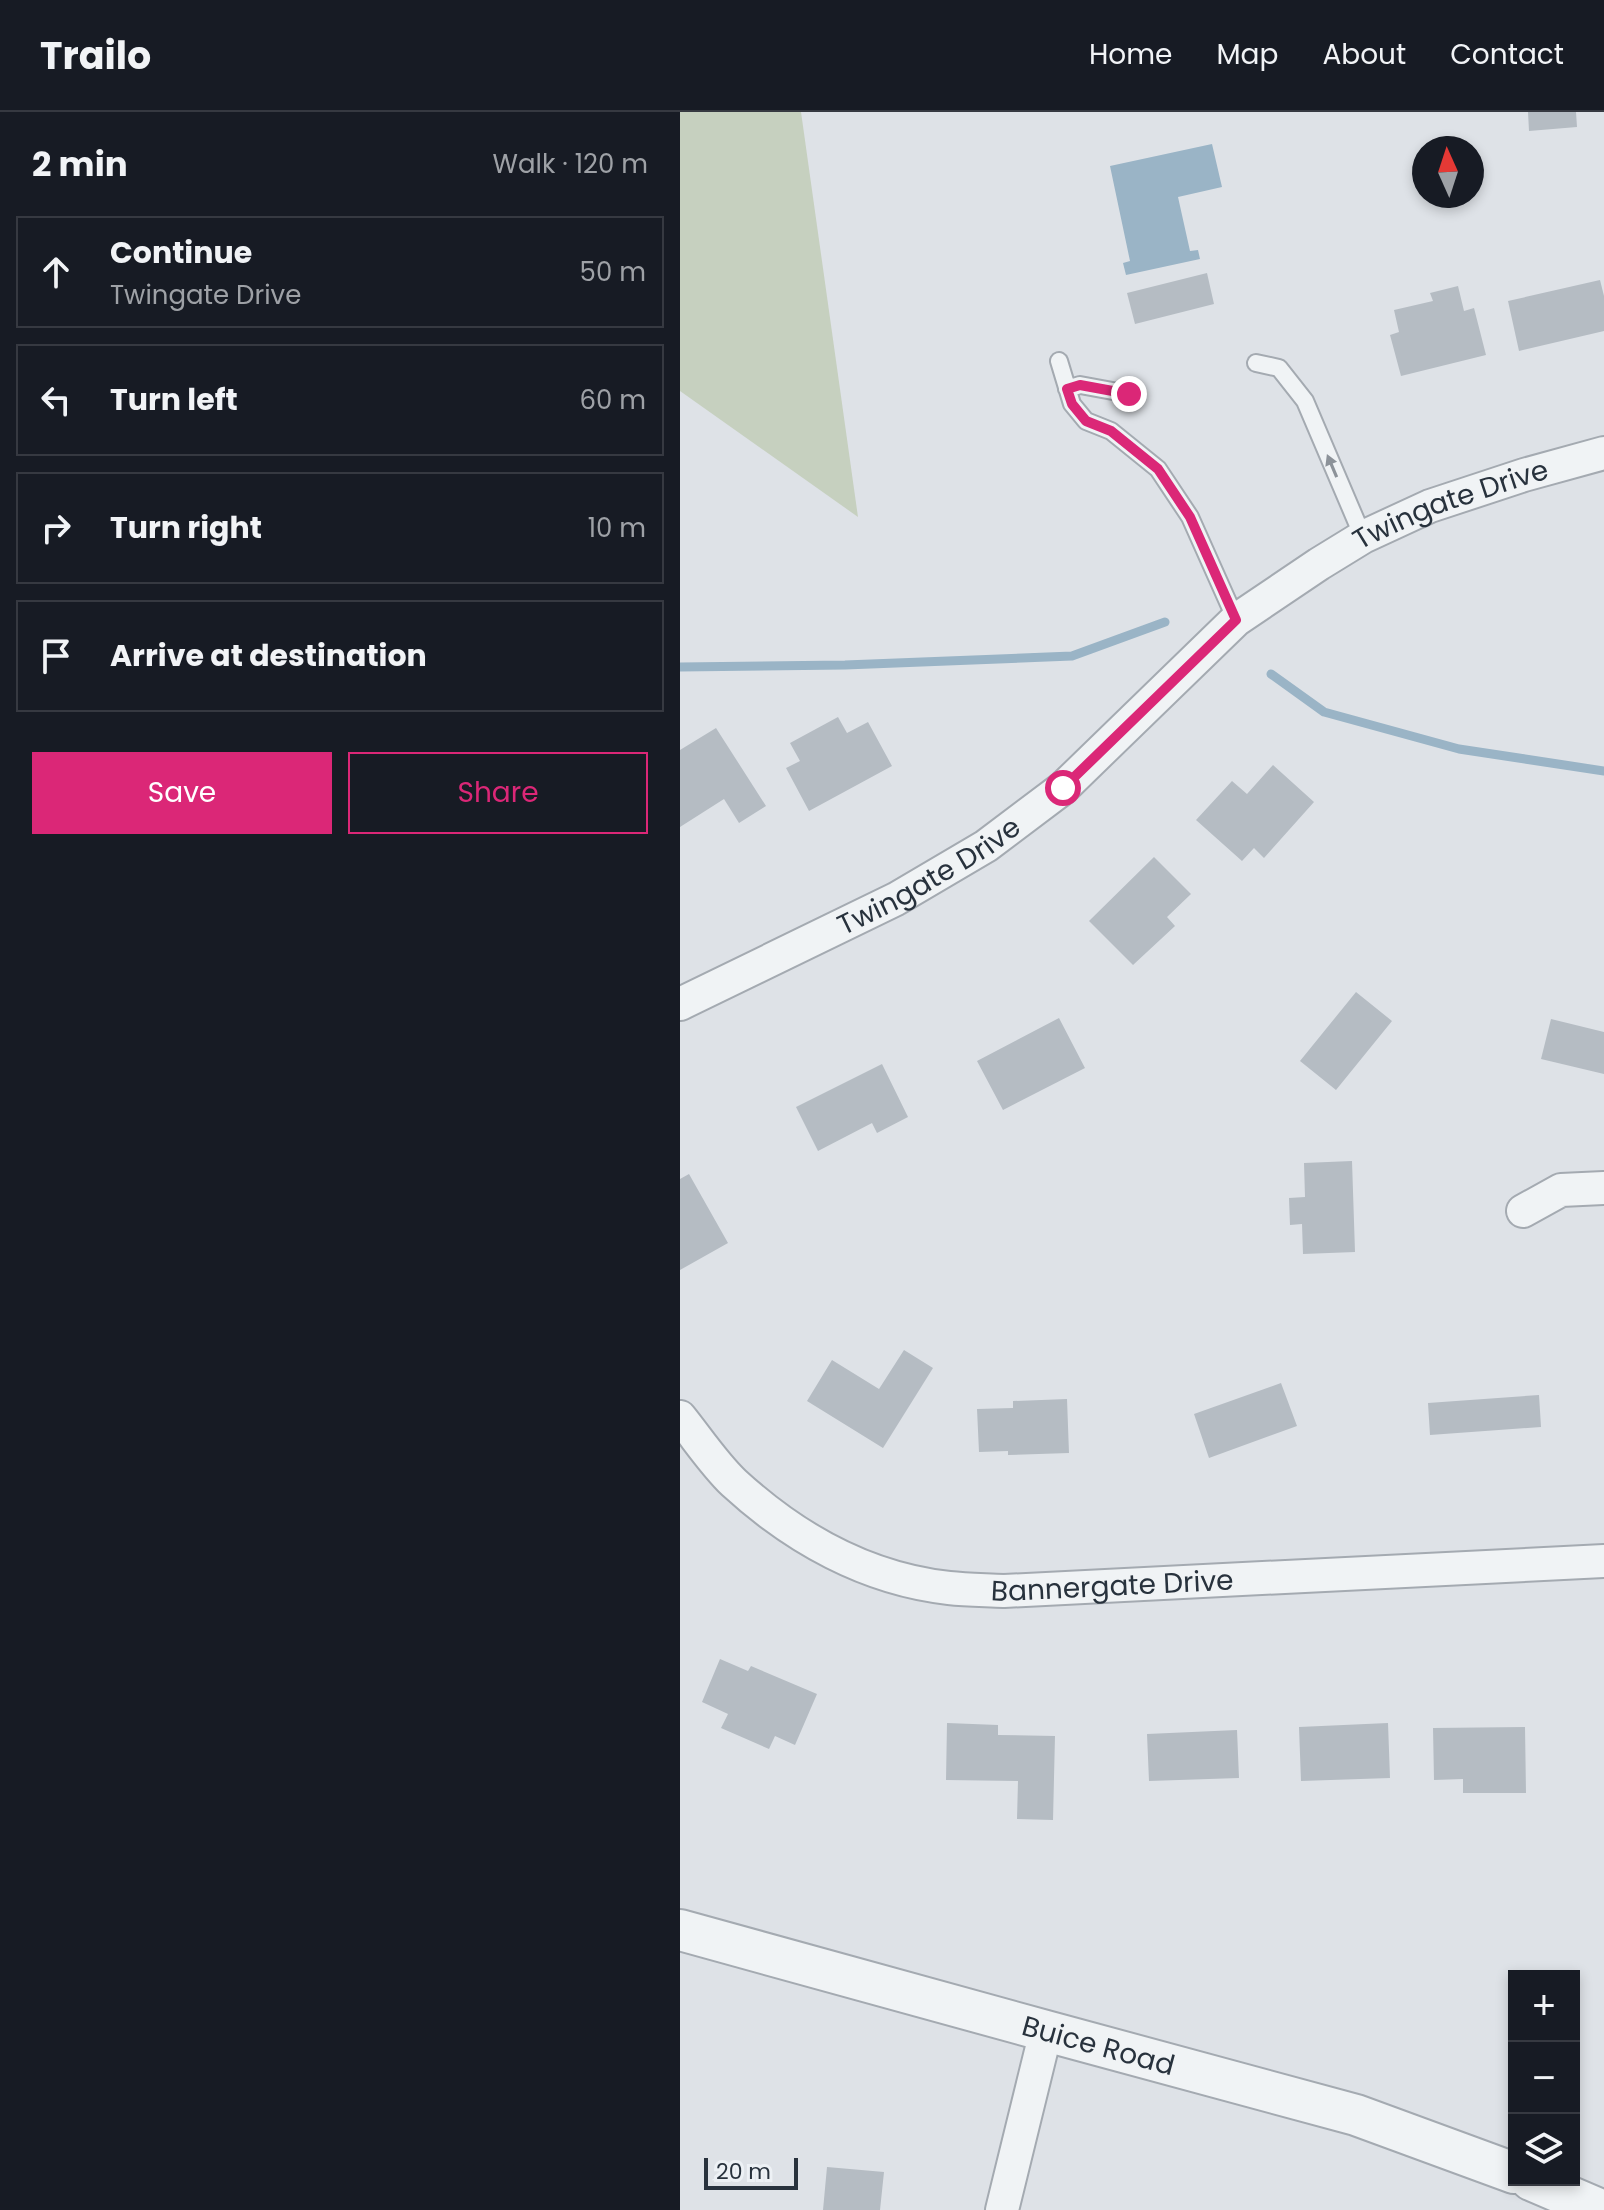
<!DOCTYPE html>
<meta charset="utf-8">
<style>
body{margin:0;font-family:Poppins,sans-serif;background:#242831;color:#f1f3f6}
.controls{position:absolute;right:24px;bottom:24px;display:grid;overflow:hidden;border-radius:0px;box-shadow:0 4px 12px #0003}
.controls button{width:72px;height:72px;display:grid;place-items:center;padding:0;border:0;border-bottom:2px solid #363941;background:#171b24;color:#f1f3f6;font:40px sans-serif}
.compass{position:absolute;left:732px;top:24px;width:72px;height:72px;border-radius:50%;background:#171b24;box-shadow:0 4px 12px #0003;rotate:357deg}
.scale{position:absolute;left:24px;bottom:20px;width:94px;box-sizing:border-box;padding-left:8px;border:4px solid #28323d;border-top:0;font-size:22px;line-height:28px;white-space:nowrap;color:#28323d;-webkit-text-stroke:6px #edf1f5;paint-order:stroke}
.stop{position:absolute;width:24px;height:24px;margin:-18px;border:6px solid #db2777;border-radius:50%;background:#fff}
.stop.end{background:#db2777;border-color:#fff;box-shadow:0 2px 8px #0008}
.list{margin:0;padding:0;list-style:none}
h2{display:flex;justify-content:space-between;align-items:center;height:104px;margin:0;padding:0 32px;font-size:34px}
h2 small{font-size:26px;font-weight:400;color:#9ea1a6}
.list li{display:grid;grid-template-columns:52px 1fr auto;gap:24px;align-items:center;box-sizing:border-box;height:112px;margin:0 16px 16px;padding:0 16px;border:2px solid #363941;border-radius:0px}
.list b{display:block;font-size:30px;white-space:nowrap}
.list p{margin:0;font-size:26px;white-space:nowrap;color:#9ea1a6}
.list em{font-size:26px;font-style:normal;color:#9ea1a6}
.actions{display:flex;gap:16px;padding:24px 32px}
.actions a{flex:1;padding:18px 0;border:2px solid #db2777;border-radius:0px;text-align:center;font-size:28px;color:#db2777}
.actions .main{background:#db2777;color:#fff}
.icon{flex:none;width:44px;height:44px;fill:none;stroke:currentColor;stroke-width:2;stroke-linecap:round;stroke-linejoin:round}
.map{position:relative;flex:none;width:924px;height:2098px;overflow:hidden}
header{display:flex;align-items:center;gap:48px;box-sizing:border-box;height:112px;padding:0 40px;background:#171b24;border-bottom:2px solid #363941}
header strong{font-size:38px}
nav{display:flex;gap:44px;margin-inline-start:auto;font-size:28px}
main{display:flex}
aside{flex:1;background:#171b24}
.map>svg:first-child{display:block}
.green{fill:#c6d0bf}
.water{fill:#9ab4c6}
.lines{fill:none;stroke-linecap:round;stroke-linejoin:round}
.stream{stroke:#9ab4c6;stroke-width:9}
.building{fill:#b5bcc3}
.service-casing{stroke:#a4aab1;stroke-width:20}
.minor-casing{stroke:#a4aab1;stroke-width:36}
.tertiary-casing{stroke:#a4aab1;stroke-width:44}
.service{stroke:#f0f3f5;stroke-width:16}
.minor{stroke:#f0f3f5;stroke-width:32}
.tertiary{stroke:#f0f3f5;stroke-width:40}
.oneway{fill:#8c9299}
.route{stroke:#db2777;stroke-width:10}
.labels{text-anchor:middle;stroke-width:7;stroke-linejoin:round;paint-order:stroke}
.street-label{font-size:28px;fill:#28323d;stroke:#edf1f5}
</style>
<header>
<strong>Trailo</strong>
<nav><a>Home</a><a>Map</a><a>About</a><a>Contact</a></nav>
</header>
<main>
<aside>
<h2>2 min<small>Walk · 120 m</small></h2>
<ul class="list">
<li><svg class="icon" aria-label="ahead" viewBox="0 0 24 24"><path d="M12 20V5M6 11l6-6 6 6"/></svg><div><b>Continue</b><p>Twingate Drive</p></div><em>50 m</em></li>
<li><svg class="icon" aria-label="left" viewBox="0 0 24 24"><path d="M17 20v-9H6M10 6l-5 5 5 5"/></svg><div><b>Turn left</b></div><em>60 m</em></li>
<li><svg class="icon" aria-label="right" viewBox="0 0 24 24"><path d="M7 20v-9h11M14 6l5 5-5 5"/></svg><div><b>Turn right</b></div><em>10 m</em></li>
<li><svg class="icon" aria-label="arrive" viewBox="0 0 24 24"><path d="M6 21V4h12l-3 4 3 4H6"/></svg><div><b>Arrive at destination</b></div></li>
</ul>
<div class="actions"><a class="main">Save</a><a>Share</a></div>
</aside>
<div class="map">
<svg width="924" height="2098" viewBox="0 0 924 2098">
<rect width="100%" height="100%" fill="#dee2e7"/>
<path class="green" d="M0,0H121L178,405L0,279Z"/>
<path class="water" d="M532,32L542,75L498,85L510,139L518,138L520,147L446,163L443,151L450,149L430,54Z"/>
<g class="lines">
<path class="stream" d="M0,555L165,553L392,544L485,510
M591,562L644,600L779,637L924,659"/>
</g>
<path class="building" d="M848,0H896L897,15L849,19Z
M527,161L534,192L455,212L447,181Z
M920,168L924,184V219L839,239L828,189Z
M778,174L784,199L794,196L806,243L721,264L710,223L719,220L714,198L753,189L750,181Z
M158,605L167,621L188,610L212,654L129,699L106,656L120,649L110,631Z
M36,616L86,694L59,711L44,687L0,715V638Z
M593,653L634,690L584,746L574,736L562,749L516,708L552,669L567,682Z
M474,745L511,782L487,805L495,814L453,853L409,809Z
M676,880L712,909L656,978L620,949Z
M379,906L405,956L323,998L297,949Z
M871,907L924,920V962L861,947Z
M202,952L228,1005L197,1021L192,1011L138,1039L116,995Z
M672,1049L675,1140L623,1142L622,1112L610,1113L609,1086L625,1085L624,1051Z
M9,1062L48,1131L0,1158V1067Z
M224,1238L253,1256L203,1336L127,1289L152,1248L199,1277Z
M601,1271L617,1314L529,1346L514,1302Z
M859,1283L861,1315L750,1323L748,1291Z
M387,1287L389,1341L328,1343V1339L299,1340L297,1297L333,1296V1289Z
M40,1547L68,1559L71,1554L137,1582L115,1633L95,1624L89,1637L41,1616L48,1602L22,1590Z
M267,1611L318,1613V1623L375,1624L373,1708L337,1707L338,1669L266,1668Z
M708,1611L710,1666L621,1669L619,1615Z
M845,1615L846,1681H783V1667L754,1668L753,1616Z
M557,1618L559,1666L469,1669L467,1622Z
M147,2055L204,2060L200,2098H143Z"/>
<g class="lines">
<defs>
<path id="service" d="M379,249L392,292L406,309L431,319L478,357L510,405L556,508
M576,251L599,256L625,289L683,425
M387,277L400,273L449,282"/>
<g id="minor">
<path id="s1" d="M0,892L216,787L306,734L383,676L556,508L639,452L683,425L750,394L844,363L924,341"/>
<path d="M843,1099L881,1078L924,1076"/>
<path id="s2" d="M0,1305C17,1326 34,1352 54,1371C114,1426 187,1467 269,1476C287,1478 306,1478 324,1479L924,1449"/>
<path d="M322,2098L366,1919"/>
</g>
<g id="tertiary">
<path id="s3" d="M0,1818L366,1919L676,2003L834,2061"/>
<path d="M851,2068L921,2098"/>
</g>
</defs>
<use href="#service" class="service-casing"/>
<use href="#minor" class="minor-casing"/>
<use href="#tertiary" class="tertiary-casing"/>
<use href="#service" class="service"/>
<use href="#minor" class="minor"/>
<use href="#tertiary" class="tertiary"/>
</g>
<defs><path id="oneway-solid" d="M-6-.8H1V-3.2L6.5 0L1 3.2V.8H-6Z" transform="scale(2)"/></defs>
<use class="oneway" href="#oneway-solid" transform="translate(652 354) rotate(-113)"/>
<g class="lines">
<path class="route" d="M383,676L556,508L510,405L478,357L431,319L406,309L392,292L387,277L400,273L449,282"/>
</g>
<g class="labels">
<g class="street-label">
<text dy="10" stroke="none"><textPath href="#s1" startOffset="928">Twingate Drive</textPath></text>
<text dy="10" stroke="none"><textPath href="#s1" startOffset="280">Twingate Drive</textPath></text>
<text dy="10" stroke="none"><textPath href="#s2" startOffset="492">Bannergate Drive</textPath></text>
<text dy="10" stroke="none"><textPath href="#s3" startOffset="434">Buice Road</textPath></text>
</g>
</g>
</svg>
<div class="controls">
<button>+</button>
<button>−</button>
<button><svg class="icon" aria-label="layers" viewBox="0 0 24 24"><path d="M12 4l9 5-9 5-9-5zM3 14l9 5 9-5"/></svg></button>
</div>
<svg class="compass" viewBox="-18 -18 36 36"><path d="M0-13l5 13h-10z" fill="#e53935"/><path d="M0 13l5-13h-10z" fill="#9ea1a6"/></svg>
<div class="scale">20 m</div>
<div class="stop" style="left:383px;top:676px"></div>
<div class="stop end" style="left:449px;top:282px"></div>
</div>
</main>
